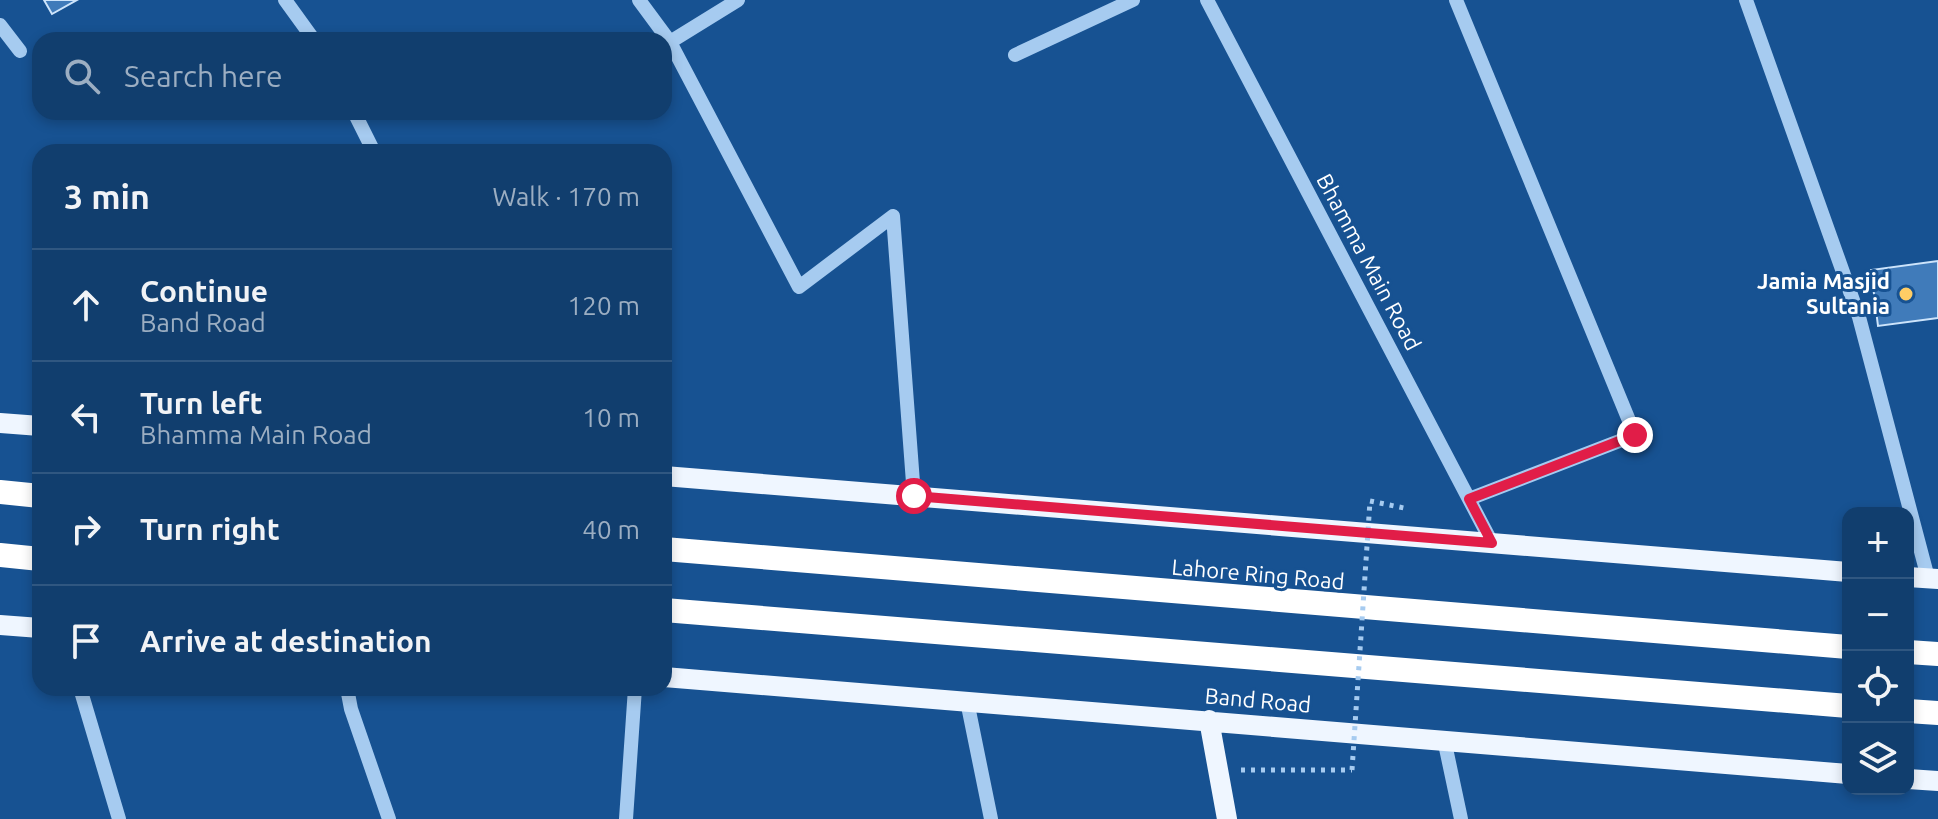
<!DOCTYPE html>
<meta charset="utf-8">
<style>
body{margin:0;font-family:Ubuntu,sans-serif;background:#1a4573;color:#f1f3f6}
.controls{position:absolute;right:24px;bottom:24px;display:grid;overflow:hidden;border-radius:16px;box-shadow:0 4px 12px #0003}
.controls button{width:72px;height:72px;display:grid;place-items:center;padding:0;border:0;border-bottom:2px solid #305781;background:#113e6e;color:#f1f3f6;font:40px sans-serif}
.stop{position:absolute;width:24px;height:24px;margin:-18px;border:6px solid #e11d48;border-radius:50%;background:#fff}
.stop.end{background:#e11d48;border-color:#fff;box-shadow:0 2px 8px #0008}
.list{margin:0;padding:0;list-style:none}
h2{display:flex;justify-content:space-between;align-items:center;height:104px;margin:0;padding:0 32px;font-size:34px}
h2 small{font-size:26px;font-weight:400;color:#9caec2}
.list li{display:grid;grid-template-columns:52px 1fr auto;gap:24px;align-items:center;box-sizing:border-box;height:112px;padding:0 32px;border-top:2px solid #305781}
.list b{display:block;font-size:30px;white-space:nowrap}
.list p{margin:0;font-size:26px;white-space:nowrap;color:#9caec2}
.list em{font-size:26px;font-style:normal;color:#9caec2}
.icon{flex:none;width:44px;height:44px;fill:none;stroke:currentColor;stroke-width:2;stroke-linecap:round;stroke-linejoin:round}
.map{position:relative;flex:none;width:1938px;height:819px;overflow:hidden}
.search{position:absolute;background:#113e6e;box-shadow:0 4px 12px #0003;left:32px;top:32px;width:640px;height:88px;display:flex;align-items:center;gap:20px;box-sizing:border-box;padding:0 28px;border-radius:24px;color:#9caec2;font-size:30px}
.panel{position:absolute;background:#113e6e;box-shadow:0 4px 12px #0003;left:32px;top:144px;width:640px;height:552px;border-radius:24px}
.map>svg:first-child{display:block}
.building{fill:#407bba;stroke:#cde4fb;stroke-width:2}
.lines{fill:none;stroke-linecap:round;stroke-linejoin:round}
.path{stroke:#a6cbf0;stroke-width:5;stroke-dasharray:4 6;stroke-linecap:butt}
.minor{stroke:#a6cbf0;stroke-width:14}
.major{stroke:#eff6ff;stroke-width:20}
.highway{stroke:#fff;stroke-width:24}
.path-bridge{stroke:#a6cbf0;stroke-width:5;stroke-dasharray:4 6;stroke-linecap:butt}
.route{stroke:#e11d48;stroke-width:10}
.poi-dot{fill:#ffcd65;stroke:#175292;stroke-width:3}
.labels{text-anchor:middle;stroke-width:6;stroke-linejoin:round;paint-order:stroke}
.street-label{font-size:22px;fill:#fff;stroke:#175292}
.poi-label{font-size:22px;font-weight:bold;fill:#fff;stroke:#175292;text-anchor:end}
</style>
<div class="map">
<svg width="1938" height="819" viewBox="0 0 1938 819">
<rect width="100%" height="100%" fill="#175292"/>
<path class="building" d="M44,0H77L52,14Z
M1938,261V318L1878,326L1871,270Z"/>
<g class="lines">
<path class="path" d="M1370,501L1404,508
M1241,770H1352"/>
<path class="minor" d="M285,0L314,40
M639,0L670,42L799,287L893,216L914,496
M1207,0L1492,543
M1456,0L1635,435L1469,499
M1746,0L1859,317L1928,578
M0,25L20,51
M670,42L738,0
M1015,55L1133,0
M354,112L374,152
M80,688L119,819
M347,688L351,709L389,819
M967,701L991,819
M1444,739L1461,819
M626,819L635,688"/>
<path class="major" d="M0,423L40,426
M664,476L1848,572
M1908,577L1938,579
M0,625L40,628
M664,677L1848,774
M1209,720L1227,819
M1908,779L1938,781"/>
<path class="highway" d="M0,492L40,496
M664,549L1848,647
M0,555L40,559
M664,610L1848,706
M1908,652L1938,654
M1908,711L1938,713"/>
<path class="path-bridge" d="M1352,770L1370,501"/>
</g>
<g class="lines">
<path class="route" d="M914,496L1492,543L1469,499L1635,435"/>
</g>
<circle class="poi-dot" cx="1906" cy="294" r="8"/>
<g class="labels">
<g class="street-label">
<text transform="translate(1369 262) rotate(62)" y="8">Bhamma Main Road</text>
<text transform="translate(1258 574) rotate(5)" y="8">Lahore Ring Road</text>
<text transform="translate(1258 700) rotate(5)" y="8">Band Road</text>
</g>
<g class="poi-label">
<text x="1890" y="289">Jamia Masjid<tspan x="1890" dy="25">Sultania</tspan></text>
</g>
</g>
</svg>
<div class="controls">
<button>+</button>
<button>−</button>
<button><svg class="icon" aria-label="locate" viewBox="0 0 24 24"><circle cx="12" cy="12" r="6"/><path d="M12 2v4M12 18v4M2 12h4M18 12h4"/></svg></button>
<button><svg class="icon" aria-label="layers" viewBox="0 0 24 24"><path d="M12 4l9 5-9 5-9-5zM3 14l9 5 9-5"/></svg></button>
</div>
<div class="stop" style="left:914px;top:496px"></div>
<div class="stop end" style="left:1635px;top:435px"></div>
<div class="search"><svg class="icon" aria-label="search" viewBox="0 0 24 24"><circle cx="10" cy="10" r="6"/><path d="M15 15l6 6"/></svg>Search here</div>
<section class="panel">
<h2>3 min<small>Walk · 170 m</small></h2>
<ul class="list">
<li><svg class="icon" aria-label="ahead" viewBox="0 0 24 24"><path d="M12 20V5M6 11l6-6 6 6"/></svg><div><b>Continue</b><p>Band Road</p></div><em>120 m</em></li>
<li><svg class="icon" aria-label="left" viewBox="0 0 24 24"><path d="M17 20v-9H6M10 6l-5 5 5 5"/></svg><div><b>Turn left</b><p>Bhamma Main Road</p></div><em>10 m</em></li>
<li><svg class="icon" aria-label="right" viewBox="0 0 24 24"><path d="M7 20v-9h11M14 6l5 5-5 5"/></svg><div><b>Turn right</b></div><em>40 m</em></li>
<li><svg class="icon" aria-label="arrive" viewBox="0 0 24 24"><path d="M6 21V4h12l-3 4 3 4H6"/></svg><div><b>Arrive at destination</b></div></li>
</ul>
</section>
</div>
